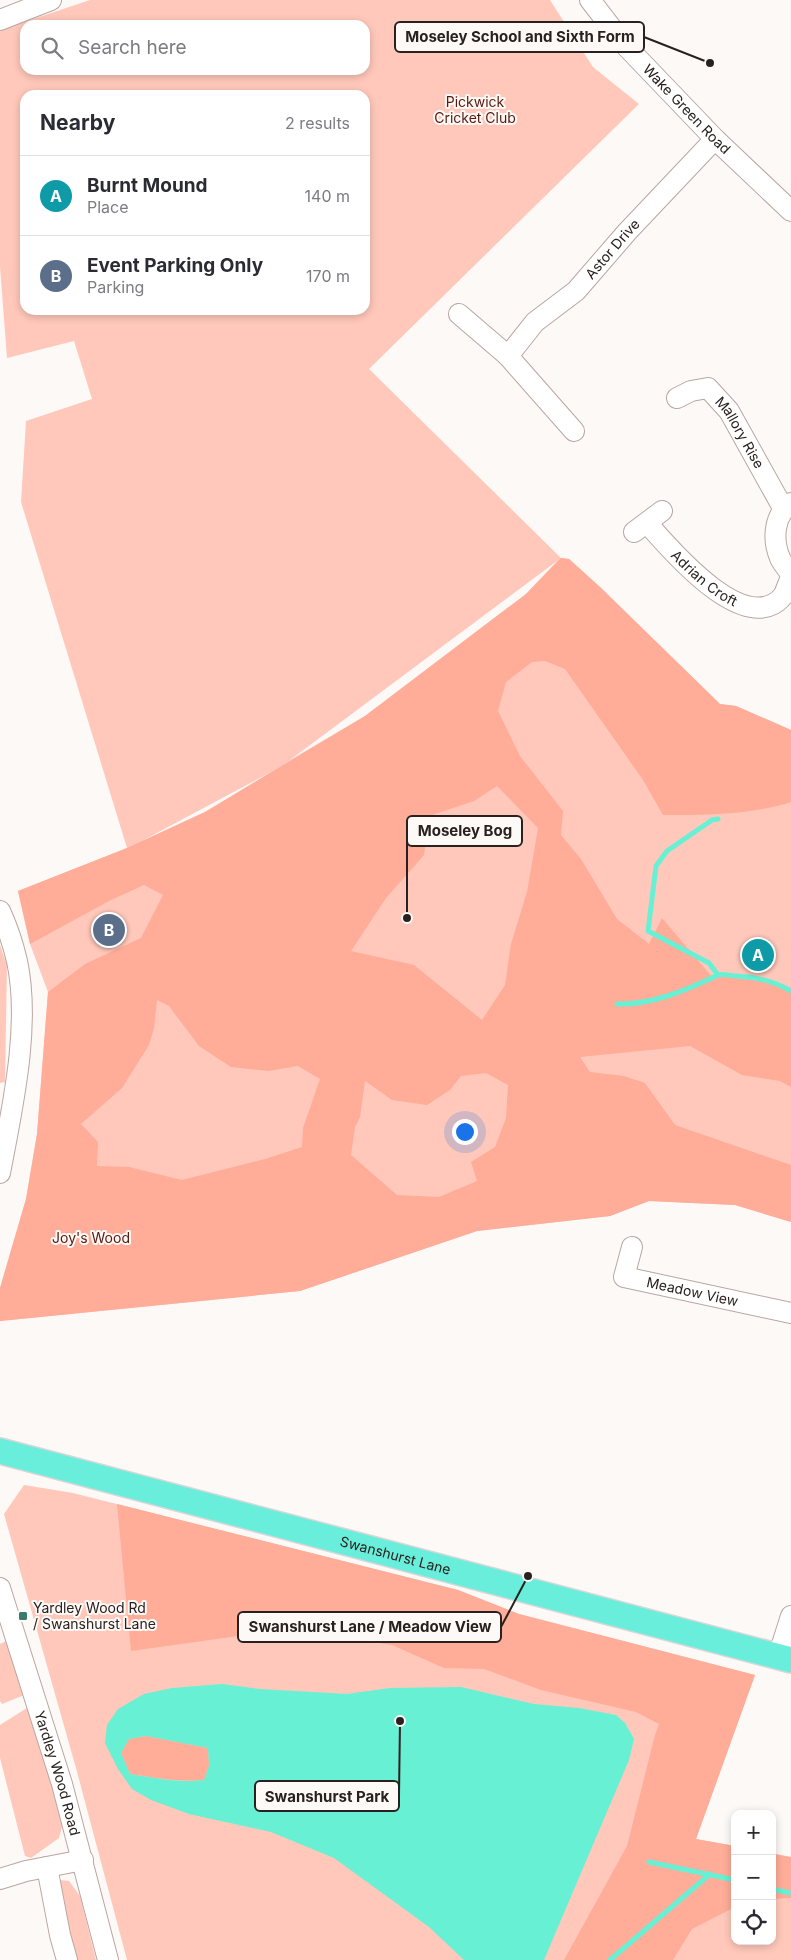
<!DOCTYPE html>
<meta charset="utf-8">
<style>
body{margin:0;font-family:Inter,sans-serif;background:#f7f7f7;color:#2b2b33}
.controls{position:absolute;right:15px;bottom:15px;display:grid;overflow:hidden;border-radius:10px;box-shadow:0 2px 8px #0003}
.controls button{width:45px;height:45px;display:grid;place-items:center;padding:0;border:0;border-bottom:1px solid #e1e1e2;background:#fff;color:#2b2b33;font:25px sans-serif}
.you{position:absolute;left:464px;top:1131px;width:18px;height:18px;margin:-12px;border:4px solid #fff;border-radius:50%;background:#1a73e8;box-shadow:0 0 0 8px #1a73e833}
.badge{display:grid;place-items:center;width:32px;height:32px;border-radius:50%;background:#0f766e;color:#fff;font-size:16px;font-weight:700}
.pin{position:absolute;translate:-50% -50%;border:2px solid #fff;box-shadow:0 1px 5px #0006}
.list{margin:0;padding:0;list-style:none}
h2{display:flex;justify-content:space-between;align-items:center;height:65px;margin:0;padding:0 20px;font-size:21px}
h2 small{font-size:16px;font-weight:400;color:#7c7c81}
.list li{display:grid;grid-template-columns:32px 1fr auto;gap:15px;align-items:center;box-sizing:border-box;height:80px;padding:0 20px;border-top:1px solid #e1e1e2}
.list b{display:block;font-size:19px;white-space:nowrap}
.list p{margin:0;font-size:16px;white-space:nowrap;color:#7c7c81}
.list em{font-size:16px;font-style:normal;color:#7c7c81}
.icon{flex:none;width:28px;height:28px;fill:none;stroke:currentColor;stroke-width:2;stroke-linecap:round;stroke-linejoin:round}
.map{position:relative;flex:none;width:791px;height:1960px;overflow:hidden}
.search{position:absolute;background:#fff;box-shadow:0 2px 8px #0003;left:20px;top:20px;width:350px;height:55px;display:flex;align-items:center;gap:12px;box-sizing:border-box;padding:0 18px;border-radius:15px;color:#7c7c81;font-size:19px}
.panel{position:absolute;background:#fff;box-shadow:0 2px 8px #0003;left:20px;top:90px;width:350px;height:225px;border-radius:15px}
.map>svg:first-child{display:block}
.green{fill:#ffc8ba;fill-rule:evenodd}
.forest{fill:#ffac98;fill-rule:evenodd}
.water{fill:#67f0d3;fill-rule:evenodd}
.lines{fill:none;stroke-linecap:round;stroke-linejoin:round}
.stream{stroke:#67f0d3;stroke-width:5}
.minor-casing{stroke:#baa6a0;stroke-width:22}
.major-casing{stroke:#d8d7d7;stroke-width:28}
.minor{stroke:#fff;stroke-width:20}
.major{stroke:#68eeda;stroke-width:25}
.poi-dot{fill:#387b6c;stroke:#fdf9f7;stroke-width:2}
.labels{text-anchor:middle;stroke-width:4;stroke-linejoin:round;paint-order:stroke}
.park-label{font-size:14px;fill:#571a0c;stroke:#fdf9f7}
.street-label{font-size:14px;fill:#29211f;stroke:#fdf9f7}
.poi-label{font-size:14px;fill:#29211f;stroke:#fdf9f7;text-anchor:start}
.leader{fill:none;stroke:#29211f;stroke-width:2}
.callout-dot{fill:#29211f;stroke:#fdf9f7;stroke-width:2}
.callout{fill:#fdf9f7;stroke:#29211f;stroke-width:2}
.callout-label{font-size:15px;text-anchor:middle;font-weight:bold;fill:#29211f}
</style>
<div class="map">
<svg width="791" height="1960" viewBox="0 0 791 1960">
<rect width="100%" height="100%" fill="#fdf9f7"/>
<path class="green" d="M90,0H550L593,67L639,104L369,369L561,558L569,559L600,587L720,704L736,706L791,730V1222L735,1205L649,1201L610,1216L477,1231L300,1291L0,1321V1288L26,1199L37,1134L48,992L30,944L18,891L127,848L21,502L26,421L92,399L74,341L7,358L0,267V30ZM25,25H365V70H25ZM25,95H365V310H25ZM557,561L526,594L365,716L290,760ZM271,772L205,812L140,842Z
M0,945L7,965L5,1082L0,1083Z
M24,1485L73,1493L458,1590L519,1614L755,1675L696,1839L735,1846V1941H772V1853L791,1857V1960H127L76,1768L4,1514Z
M10,1639L27,1694L2,1704L0,1701V1644Z
M30,1706L63,1823L59,1838L31,1858L25,1856L0,1758V1725Z
M60,1880L69,1881L80,1896L96,1960H73L55,1888Z"/>
<path class="forest" d="M561,558L569,559L600,587L720,704L736,706L791,730V802C750,815 705,815 663,815L643,780L565,669L545,661L532,662L506,682L498,711L520,756L563,811L561,835L581,859L617,919L649,944L662,918L712,977C731,968 773,980 791,991V1087L780,1081L742,1075L690,1046L580,1057L590,1072L624,1076L645,1083L675,1125L791,1165V1222L735,1205L649,1201L610,1216L477,1231L300,1291L0,1321V1288L26,1199L37,1134L48,992L85,964L141,938L163,895L144,885L111,900L30,944L18,891L127,848L205,812L365,716L526,594ZM497,786L538,828L527,892L511,944L505,985L482,1020L414,965L351,951L386,898L424,855L429,816L474,801ZM157,1000L169,1006L199,1046L231,1067L268,1071L298,1066L320,1079L303,1128L302,1147L265,1159L182,1180L129,1167L97,1166L98,1142L81,1124L122,1088L149,1045L154,1028ZM486,1073L508,1085L506,1118L495,1147L471,1162L477,1181L439,1197L397,1195L351,1155L355,1127L360,1117L365,1081L392,1100L427,1105L450,1090L461,1076Z
M117,1504L458,1590L519,1614L755,1675L696,1839L735,1846V1907L692,1929L673,1960H564L627,1846L655,1735L659,1724L636,1712L541,1690L484,1669L444,1668L392,1645L289,1629L131,1651Z
M146,1736L208,1748L209,1766L204,1780C177,1782 156,1778 130,1774L121,1753L129,1739Z
M772,1854L791,1857V1898L772,1899Z"/>
<path class="water" d="M222,1684L260,1689L347,1694L390,1688L461,1687L534,1704L579,1708L616,1715L625,1723L634,1739L629,1760L544,1960H464L429,1927L334,1858L271,1832L189,1814L151,1800L132,1789L118,1769L105,1743L107,1725L118,1709L144,1694L172,1688ZM146,1736L208,1748L209,1766L204,1780C178,1783 155,1778 130,1774L121,1753L129,1739Z"/>
<g class="lines">
<path class="stream" d="M718,975L709,963L648,931L656,866L667,851L712,820L718,819
M617,1004C652,1005 687,990 718,975C725,973 730,976 737,976C757,977 774,981 791,991
M649,1862L735,1880
M772,1889L791,1893
M610,1960L710,1874"/>
<defs>
<g id="minor">
<path id="s1" d="M590,0L624,44L715,139L791,211"/>
<path d="M0,20L51,0"/>
<path id="s2" d="M459,314L508,356L535,322L576,291L627,232L715,139"/>
<path d="M508,356L574,431"/>
<path id="s3" d="M677,398L691,391L708,388L729,411L783,508"/>
<path d="M791,503C774,515 772,539 780,558C782,563 788,569 791,575"/>
<path id="s4" d="M647,523C669,548 746,640 783,596C786,591 788,583 791,578"/>
<path d="M634,532L662,511"/>
<path d="M0,911C7,926 13,944 17,961C31,1026 12,1109 0,1173"/>
<path id="s5" d="M632,1247L624,1277L791,1313"/>
<path id="s6" d="M0,1588L62,1784L108,1960"/>
<path d="M778,1657L791,1616"/>
<path d="M47,1867L60,1935L67,1960"/>
<path d="M0,1879L26,1871L83,1860"/>
</g>
<g id="major">
<path id="s7" d="M0,1451L791,1660"/>
</g>
</defs>
<use href="#minor" class="minor-casing"/>
<use href="#major" class="major-casing"/>
<use href="#minor" class="minor"/>
<use href="#major" class="major"/>
</g>
<rect class="poi-dot" x="18" y="1611" width="10" height="10" rx="2.5"/>
<g class="labels">
<g class="park-label">
<text x="475" y="107">Pickwick<tspan x="475" dy="16">Cricket Club</tspan></text>
<text x="91" y="1243">Joy's Wood</text>
</g>
<g class="street-label">
<text dy="5" stroke="none"><textPath href="#s1" startOffset="146">Wake Green Road</textPath></text>
<text dy="5" stroke="none"><textPath href="#s2" startOffset="215">Astor Drive</textPath></text>
<text dy="5" stroke="none"><textPath href="#s3" startOffset="88">Mallory Rise</textPath></text>
<text dy="5" stroke="none"><textPath href="#s4" startOffset="80">Adrian Croft</textPath></text>
<text dy="5" stroke="none"><textPath href="#s5" startOffset="101">Meadow View</textPath></text>
<text dy="5" stroke="none"><textPath href="#s7" startOffset="409">Swanshurst Lane</textPath></text>
<text dy="5" stroke="none"><textPath href="#s6" startOffset="194">Yardley Wood Road</textPath></text>
</g>
<g class="poi-label">
<text x="33" y="1613">Yardley Wood Rd<tspan x="33" dy="16">/ Swanshurst Lane</tspan></text>
</g>
</g>
<path class="leader" d="M710 63L644 37M407 918L407 831M528 1576L501 1627M400 1721L399 1796"/>
<g class="callout-dot">
<circle cx="710" cy="63" r="5"/>
<circle cx="407" cy="918" r="5"/>
<circle cx="528" cy="1576" r="5"/>
<circle cx="400" cy="1721" r="5"/>
</g>
<g class="callout">
<rect x="395" y="22" width="249" height="30" rx="5"/>
<rect x="407" y="816" width="115" height="30" rx="5"/>
<rect x="238" y="1612" width="263" height="30" rx="5"/>
<rect x="255" y="1781" width="144" height="30" rx="5"/>
</g>
<g class="callout-label">
<text x="520" y="42">Moseley School and Sixth Form</text>
<text x="465" y="836">Moseley Bog</text>
<text x="370" y="1632">Swanshurst Lane / Meadow View</text>
<text x="327" y="1802">Swanshurst Park</text>
</g>
</svg>
<div class="controls">
<button>+</button>
<button>−</button>
<button><svg class="icon" aria-label="locate" viewBox="0 0 24 24"><circle cx="12" cy="12" r="6"/><path d="M12 2v4M12 18v4M2 12h4M18 12h4"/></svg></button>
</div>
<div class="you"></div>
<div class="pin badge" style="left:758px;top:955px;background:#0f9aa8">A</div>
<div class="pin badge" style="left:109px;top:930px;background:#5c6f8a">B</div>
<div class="search"><svg class="icon" aria-label="search" viewBox="0 0 24 24"><circle cx="10" cy="10" r="6"/><path d="M15 15l6 6"/></svg>Search here</div>
<section class="panel">
<h2>Nearby<small>2 results</small></h2>
<ul class="list">
<li><span class="badge" style="background:#0f9aa8">A</span><div><b>Burnt Mound</b><p>Place</p></div><em>140 m</em></li>
<li><span class="badge" style="background:#5c6f8a">B</span><div><b>Event Parking Only</b><p>Parking</p></div><em>170 m</em></li>
</ul>
</section>
</div>
